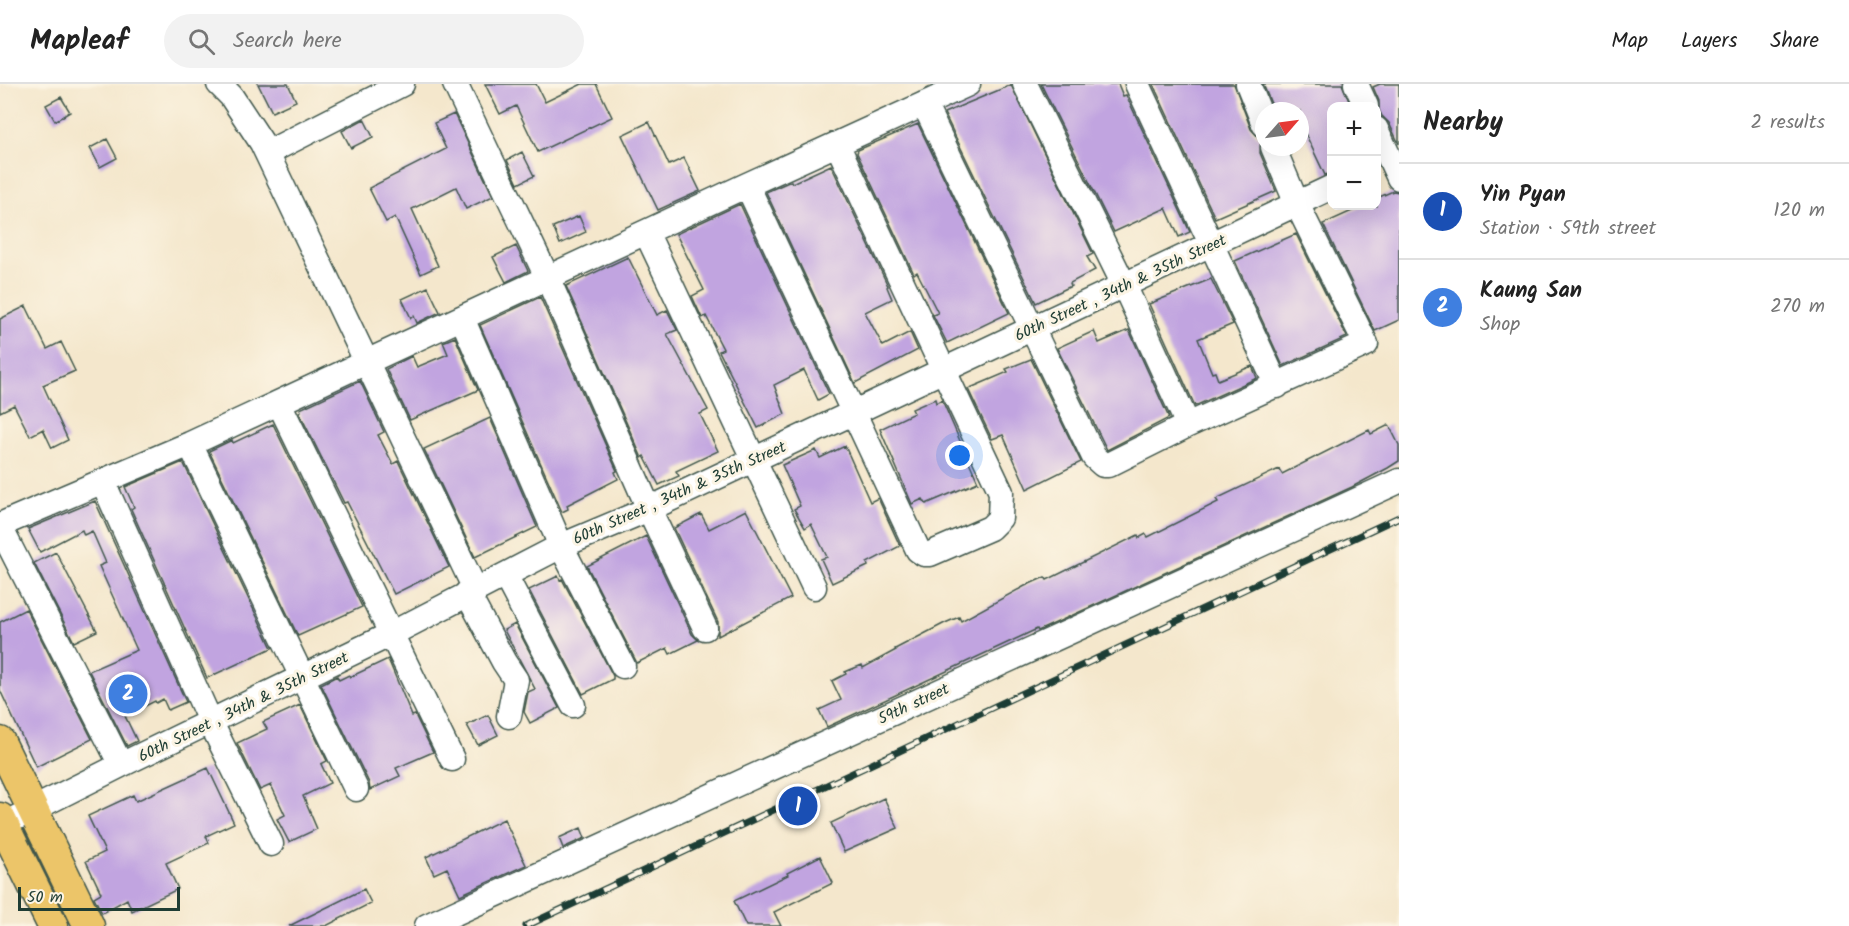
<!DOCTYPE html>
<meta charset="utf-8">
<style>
body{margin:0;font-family:Kalam,sans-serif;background:#f2f2f2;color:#222}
.controls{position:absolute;right:18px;top:18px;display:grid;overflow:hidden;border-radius:12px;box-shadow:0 6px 24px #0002}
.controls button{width:54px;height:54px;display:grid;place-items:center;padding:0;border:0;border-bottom:2px solid #e0e0e0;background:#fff;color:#222;font:30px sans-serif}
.compass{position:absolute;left:1255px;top:18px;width:54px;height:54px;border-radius:50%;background:#fff;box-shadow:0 6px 24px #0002;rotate:62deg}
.scale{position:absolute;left:18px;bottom:15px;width:162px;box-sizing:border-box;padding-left:6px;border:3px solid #1f3d34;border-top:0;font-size:16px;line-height:21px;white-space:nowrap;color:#1f3d34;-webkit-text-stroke:4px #fcf5e5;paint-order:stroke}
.you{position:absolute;left:960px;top:372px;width:21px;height:21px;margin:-15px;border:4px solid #fff;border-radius:50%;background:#1a73e8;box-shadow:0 0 0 9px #1a73e833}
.badge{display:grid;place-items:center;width:39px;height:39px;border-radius:50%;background:#d1495b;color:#fff;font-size:20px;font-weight:700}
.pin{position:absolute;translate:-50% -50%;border:3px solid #fff;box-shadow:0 2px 6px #0006}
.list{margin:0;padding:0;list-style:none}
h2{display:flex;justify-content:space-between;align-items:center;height:78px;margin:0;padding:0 24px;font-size:26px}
h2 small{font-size:20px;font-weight:400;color:#767676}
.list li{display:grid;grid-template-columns:39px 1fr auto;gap:18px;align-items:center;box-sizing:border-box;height:96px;padding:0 24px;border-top:2px solid #e0e0e0}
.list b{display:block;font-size:22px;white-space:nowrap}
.list p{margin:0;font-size:20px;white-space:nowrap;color:#767676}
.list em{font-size:20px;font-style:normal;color:#767676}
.icon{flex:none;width:33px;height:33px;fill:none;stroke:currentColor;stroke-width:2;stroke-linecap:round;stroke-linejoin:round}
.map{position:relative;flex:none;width:1399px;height:842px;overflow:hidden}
header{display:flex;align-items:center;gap:36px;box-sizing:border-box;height:84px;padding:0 30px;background:#fff;border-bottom:2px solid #e0e0e0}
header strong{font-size:28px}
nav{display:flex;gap:33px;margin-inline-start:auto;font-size:21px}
.search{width:420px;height:54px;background:#f2f2f2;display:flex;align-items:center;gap:15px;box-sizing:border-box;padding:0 21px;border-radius:33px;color:#767676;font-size:22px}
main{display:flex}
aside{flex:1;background:#fff}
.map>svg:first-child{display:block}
.building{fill:#c1a4e0}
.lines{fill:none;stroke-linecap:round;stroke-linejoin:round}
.minor-casing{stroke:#3f564b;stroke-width:27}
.major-casing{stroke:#3f564b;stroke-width:33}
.minor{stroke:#fff;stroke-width:24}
.major{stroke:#ecc569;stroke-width:30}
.rail-casing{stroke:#1f3d34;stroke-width:7}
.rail{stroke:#fcf5e5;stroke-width:4.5;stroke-dasharray:14;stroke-linecap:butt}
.labels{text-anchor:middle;stroke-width:6;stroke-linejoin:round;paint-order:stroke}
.street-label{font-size:16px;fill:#1f3d34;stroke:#fcf5e5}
</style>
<header>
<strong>Mapleaf</strong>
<div class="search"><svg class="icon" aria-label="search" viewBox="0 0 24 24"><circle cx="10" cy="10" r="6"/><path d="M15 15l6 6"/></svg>Search here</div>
<nav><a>Map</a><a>Layers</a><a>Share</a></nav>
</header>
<main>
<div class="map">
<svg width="1399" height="842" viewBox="0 0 1399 842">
<rect width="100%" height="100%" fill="#fcf5e5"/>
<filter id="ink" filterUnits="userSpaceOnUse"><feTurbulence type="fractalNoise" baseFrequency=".0167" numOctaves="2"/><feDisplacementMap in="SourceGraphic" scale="12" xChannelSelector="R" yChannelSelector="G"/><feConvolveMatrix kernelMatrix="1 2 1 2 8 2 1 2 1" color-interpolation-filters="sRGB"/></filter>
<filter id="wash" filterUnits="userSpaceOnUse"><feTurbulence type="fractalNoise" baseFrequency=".008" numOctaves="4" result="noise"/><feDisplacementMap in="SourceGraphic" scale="24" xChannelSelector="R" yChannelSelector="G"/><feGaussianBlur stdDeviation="1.35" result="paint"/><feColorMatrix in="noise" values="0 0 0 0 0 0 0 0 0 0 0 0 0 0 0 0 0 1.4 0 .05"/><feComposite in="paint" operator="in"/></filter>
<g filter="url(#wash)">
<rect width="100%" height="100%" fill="#f4e7cc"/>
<g id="blocks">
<path class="building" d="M258,0H288L296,17L272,28Z
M485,0H536L545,18L582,0H596L612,33L538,68L516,22L500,30Z
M1041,0H1118L1123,12L1126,11L1190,148L1179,153L1166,124L1114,148Z
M1153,0H1234L1251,45L1261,56L1260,69L1276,107L1215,134Z
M1263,0H1342L1351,22H1332V89L1325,91L1305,49L1300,51V27H1274Z
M1380,0H1399V60L1389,39L1382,32L1379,26V17L1373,3Z
M1011,1L1093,170L1087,173L1095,186L1070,199L1071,202L1036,219L944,29Z
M61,13L70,28L55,37L46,21Z
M454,30L493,112L466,125L456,103L412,125L438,182L421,190L395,133L386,138L369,104L446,65L434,39Z
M364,35L373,53L351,64L342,47Z
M649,38L669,81L684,74L700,107L658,126L622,51Z
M918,40L1009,229L947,259L933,231L938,229L917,188L914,190L857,69L858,66Z
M107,55L117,74L100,83L90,64Z
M522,68L534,92L518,100L507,76Z
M831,81L888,202L887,203L892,215L865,228L883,262L910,248L918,266L855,299L766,108L791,97L792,99Z
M1393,107L1399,108V236L1375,247L1323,140L1363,122H1377V114Z
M740,120L829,310L818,316L804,286L774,301L785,330L758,344L719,267L723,265L706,232L702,234L692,212L704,206L676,150Z
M579,132L586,148L560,160L553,143Z
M1296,150L1347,253L1283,282L1235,177Z
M516,162L528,187L506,198L493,173Z
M628,173L657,231L667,226L677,246L667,250L708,326L700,330L718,367L676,387L679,392L659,401L644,372L642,374L566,202Z
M1211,195L1233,240L1198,255L1212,289L1215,288L1218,296L1252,282L1257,294L1195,322L1149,220Z
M428,203L440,228L417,239L414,232L411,234L402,215Z
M540,213L617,387L615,388L618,395L567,421L568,425L562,428L480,241Z
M26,222L47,265L61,258L75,287L43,301L68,356L52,364L43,345L30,352L14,321L0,328V235Z
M1129,246L1169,334L1107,366L1057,264L1094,247L1099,259Z
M455,253L478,306L410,336L386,285L412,272L417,283L448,270L443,258Z
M1031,275L1081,378L1027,405L1003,351L992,355L968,305L1008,288L1006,285Z
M360,297L384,348L378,351L393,380L398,377L449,483L394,510L347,418L344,419L299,328L301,327L300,325Z
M935,315L936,319L942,316L978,398L926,420L923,415L912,420L880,345L914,329L912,325Z
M490,334L537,443L475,473L424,365Z
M273,340L362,523L298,552L209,367L232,356L233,359Z
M1389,341L1399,361V377L1388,384L1352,403L1038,547L1037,545L827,643L819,626L841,616L832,597L846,590L845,588L862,581L863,584L896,566L895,565L945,539L959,533L961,537L1025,502L1045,493L1047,496L1138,451L1139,454L1146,450L1148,453L1218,418L1216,415L1279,385L1282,390L1369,346L1371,350Z
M845,362L870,418L878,414L900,462L867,479L868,482L832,499L821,475L827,473L811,440L805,444L794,425L800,422L782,381L816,366L820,374Z
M183,378L272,564L207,594L131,425L134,423L125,403Z
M95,417L186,618L168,626L163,615L156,619L155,617L125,632L137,657L127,662L89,587L137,566L99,482L106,479L92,447L84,451L82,446L40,468L28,445Z
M746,426L791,514L718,552V538L674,444L701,430L709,445Z
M646,452L692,550L698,556L670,570L667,564L637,579L587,482Z
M56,468L97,547L74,558L34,479Z
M558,492L560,496L562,495L613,592V595L583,610L529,506Z
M26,525L92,655L36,683L0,606V538Z
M515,540L559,624L530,639L524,628L528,608L535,605L504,546Z
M388,575L412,632L415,631L433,668L396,684L400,692L370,706L369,699L321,600L337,592L339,596L349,591L350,593Z
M300,621L327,677L321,680L330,699L303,712L317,745L289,758L277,735L285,731L271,701L260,706L237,659L267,645L263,638Z
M488,631L498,651L478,661L467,641Z
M208,684L234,739L206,752L209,759L166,779L178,805L132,827L127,815L102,829L94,813L101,809L86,777L105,768L88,732L133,711L136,717Z
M884,714L898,744L844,768L831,739Z
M504,735L526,781L460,811L447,784L434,790L426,773Z
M581,744L585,754L563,764L559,754Z
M820,772L833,799L774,828L781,842H746L734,817L788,791L787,789Z
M364,805L371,819L326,842H289Z"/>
</g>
</g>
<g filter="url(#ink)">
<use href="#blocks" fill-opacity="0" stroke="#3f564b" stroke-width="1.5"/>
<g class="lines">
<defs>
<path id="minor" d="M219,0L231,12L262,59L475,505
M455,0L548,195L649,425L705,544
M1025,0L1124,201L1188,341
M1137,0L1277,302
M1248,0L1264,40
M1356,0L1366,22
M924,20L1094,373L1103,381H1108L1188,341L1366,260L1297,120L1273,63
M1376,45L1399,94
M267,69L402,0
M747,101L918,466L924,470H930L990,444L1000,434L1001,408L837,60
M646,148L814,503
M462,234L561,462L623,582
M279,319L452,675
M190,360L356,705
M103,398L210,637L271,760
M0,441L190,360L747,101L968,0
M0,443L121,681
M505,491L573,621
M467,509L504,578L516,596L509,632
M0,742L121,681L391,550L561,462L649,425L1332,103
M427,842L1399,397"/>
<path id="major" d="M0,658L89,842
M0,734L53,842"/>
</defs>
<use href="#minor" class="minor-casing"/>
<use href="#major" class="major-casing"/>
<use href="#minor" class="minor"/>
<use href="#major" class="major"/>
<defs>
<path id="rail" d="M526,842L1399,433"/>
</defs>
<use href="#rail" class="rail-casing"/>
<use href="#rail" class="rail"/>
</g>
</g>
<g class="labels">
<g class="street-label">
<text transform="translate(1120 203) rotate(-25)" y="6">60th Street , 34th &amp; 35th Street</text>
<text transform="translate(679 408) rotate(-24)" y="6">60th Street , 34th &amp; 35th Street</text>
<text transform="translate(913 619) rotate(-25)" y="6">59th street</text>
<text transform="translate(243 622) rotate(-26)" y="6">60th Street , 34th &amp; 35th Street</text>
</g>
</g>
</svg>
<div class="controls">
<button>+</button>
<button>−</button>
</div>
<svg class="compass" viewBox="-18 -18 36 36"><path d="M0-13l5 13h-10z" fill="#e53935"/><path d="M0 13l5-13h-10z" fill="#767676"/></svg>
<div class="scale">50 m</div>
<div class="you"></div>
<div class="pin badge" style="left:798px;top:722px;background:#1a4fb4">1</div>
<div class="pin badge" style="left:128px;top:610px;background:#3f7fe0">2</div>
</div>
<aside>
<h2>Nearby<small>2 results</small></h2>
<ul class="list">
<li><span class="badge" style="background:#1a4fb4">1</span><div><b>Yin Pyan</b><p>Station · 59th street</p></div><em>120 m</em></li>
<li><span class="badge" style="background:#3f7fe0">2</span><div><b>Kaung San</b><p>Shop</p></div><em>270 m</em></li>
</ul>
</aside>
</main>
